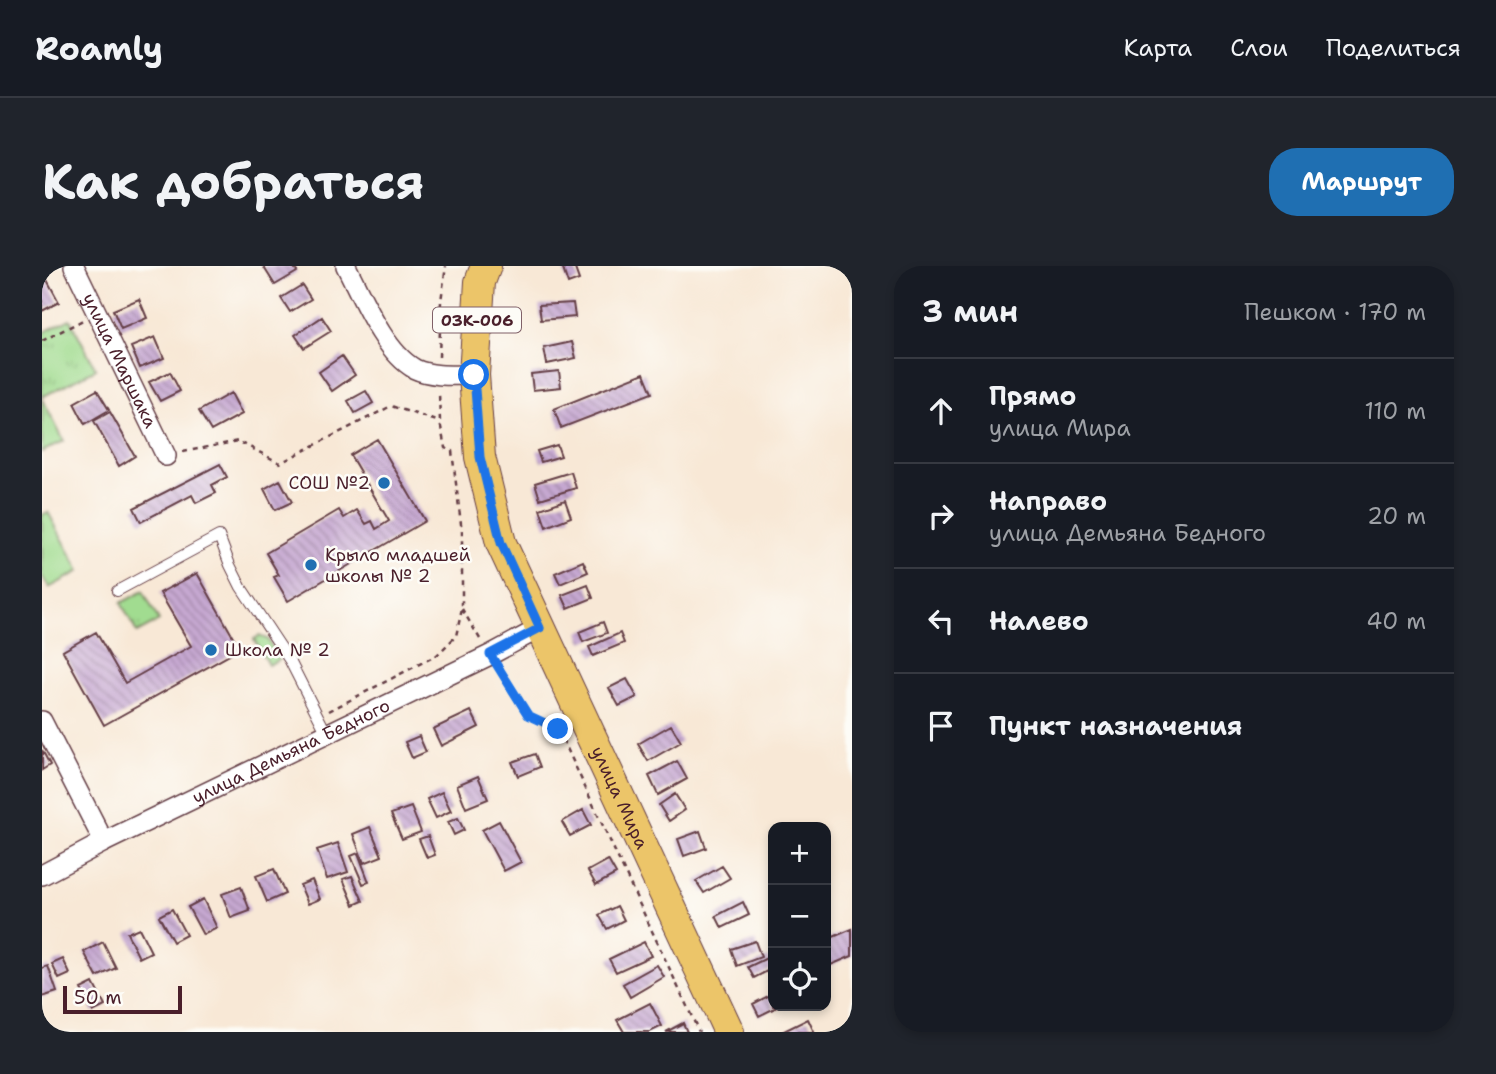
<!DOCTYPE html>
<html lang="ru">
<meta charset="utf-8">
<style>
body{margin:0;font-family:"Shantell Sans",sans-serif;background:#20242c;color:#f1f3f6}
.controls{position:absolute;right:21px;bottom:21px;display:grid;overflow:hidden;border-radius:14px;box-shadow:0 4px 10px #0003}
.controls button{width:63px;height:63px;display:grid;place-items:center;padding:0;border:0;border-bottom:2px solid #363941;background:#171b24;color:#f1f3f6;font:35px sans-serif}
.scale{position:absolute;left:21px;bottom:18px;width:119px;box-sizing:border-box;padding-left:7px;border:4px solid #4a1f2b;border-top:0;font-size:19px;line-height:24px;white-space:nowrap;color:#4a1f2b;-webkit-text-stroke:5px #fdfcf7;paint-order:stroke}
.stop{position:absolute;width:21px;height:21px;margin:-16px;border:5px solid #1a73e8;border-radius:50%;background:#fff}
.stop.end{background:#1a73e8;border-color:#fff;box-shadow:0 2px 7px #0008}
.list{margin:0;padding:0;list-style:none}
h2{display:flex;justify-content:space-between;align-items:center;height:91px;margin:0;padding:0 28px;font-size:30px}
h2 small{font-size:23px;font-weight:400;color:#9ea1a6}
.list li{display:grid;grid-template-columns:46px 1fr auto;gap:21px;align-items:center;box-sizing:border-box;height:105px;padding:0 28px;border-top:2px solid #363941}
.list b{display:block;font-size:26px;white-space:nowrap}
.list p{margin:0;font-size:23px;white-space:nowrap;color:#9ea1a6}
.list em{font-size:23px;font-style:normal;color:#9ea1a6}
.icon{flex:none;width:38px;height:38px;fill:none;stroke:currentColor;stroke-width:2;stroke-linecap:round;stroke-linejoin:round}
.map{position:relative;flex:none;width:810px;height:766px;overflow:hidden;border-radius:28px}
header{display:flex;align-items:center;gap:42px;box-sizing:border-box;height:98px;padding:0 35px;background:#171b24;border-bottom:2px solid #363941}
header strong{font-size:33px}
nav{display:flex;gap:38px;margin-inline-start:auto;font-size:24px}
.intro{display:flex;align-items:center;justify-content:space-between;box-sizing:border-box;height:168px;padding:0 42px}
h1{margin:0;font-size:49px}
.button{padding:18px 32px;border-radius:28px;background:#1f6fb2;color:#fff;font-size:24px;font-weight:700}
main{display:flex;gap:42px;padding:0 42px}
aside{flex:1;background:#171b24;border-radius:28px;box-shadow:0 4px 10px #0003}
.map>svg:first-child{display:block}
.grass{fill:url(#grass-tufts);stroke:#767e5e;stroke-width:2}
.green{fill:#a1dc90;stroke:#767e5e;stroke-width:2}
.building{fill:url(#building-back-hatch)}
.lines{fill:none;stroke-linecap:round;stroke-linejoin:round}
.lane-casing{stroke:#643d45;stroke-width:12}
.street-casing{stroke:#643d45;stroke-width:22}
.primary-casing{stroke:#643d45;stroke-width:32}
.path{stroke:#643d45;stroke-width:2.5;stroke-dasharray:5 5;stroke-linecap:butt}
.lane{stroke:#fff;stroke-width:10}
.street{stroke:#fff;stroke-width:19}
.primary{stroke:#ecc569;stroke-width:30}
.route{stroke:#1a73e8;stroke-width:9}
.poi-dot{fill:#1f6fb2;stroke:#fdfcf7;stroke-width:2.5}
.labels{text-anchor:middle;stroke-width:5;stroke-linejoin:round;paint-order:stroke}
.shield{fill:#fdfcf7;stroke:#806168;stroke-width:2}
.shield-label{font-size:16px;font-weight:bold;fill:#4a1f2b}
.street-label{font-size:18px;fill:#4a1f2b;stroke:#fdfcf7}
.poi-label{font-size:18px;fill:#4a1f2b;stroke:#fdfcf7;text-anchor:start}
</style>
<header>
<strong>Roamly</strong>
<nav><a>Карта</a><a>Слои</a><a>Поделиться</a></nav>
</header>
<div class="intro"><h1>Как добраться</h1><a class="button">Маршрут</a></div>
<main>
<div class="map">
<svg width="810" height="766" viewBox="0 0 810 766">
<defs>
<pattern id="grass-tufts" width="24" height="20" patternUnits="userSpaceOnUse" patternTransform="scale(1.75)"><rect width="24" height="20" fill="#a1dc90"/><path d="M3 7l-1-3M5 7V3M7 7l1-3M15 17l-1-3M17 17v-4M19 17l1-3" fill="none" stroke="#8cbc7c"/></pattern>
<pattern id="building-back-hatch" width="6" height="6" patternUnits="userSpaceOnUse" patternTransform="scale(1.75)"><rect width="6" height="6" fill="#c6a8d1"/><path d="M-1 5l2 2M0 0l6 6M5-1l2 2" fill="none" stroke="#a388aa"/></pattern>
</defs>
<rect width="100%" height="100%" fill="#fdfcf7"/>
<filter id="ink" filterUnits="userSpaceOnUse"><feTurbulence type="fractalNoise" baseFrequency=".0143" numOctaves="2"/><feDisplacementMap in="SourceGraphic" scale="14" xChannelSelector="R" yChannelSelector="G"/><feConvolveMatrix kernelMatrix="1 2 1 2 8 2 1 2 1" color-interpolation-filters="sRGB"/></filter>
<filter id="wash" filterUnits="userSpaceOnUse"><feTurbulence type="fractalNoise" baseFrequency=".00686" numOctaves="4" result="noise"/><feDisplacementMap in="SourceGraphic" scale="28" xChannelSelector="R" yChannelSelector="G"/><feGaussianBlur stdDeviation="1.57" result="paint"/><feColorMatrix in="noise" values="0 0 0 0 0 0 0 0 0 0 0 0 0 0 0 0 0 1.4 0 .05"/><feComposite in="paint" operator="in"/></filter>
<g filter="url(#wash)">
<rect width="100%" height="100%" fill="#f8e8d6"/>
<path class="grass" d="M28,53L54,103L0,131V67Z
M0,132L22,175L0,186Z
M101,325L117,355L95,367L79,337Z
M217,370L225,373L238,393L226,399L212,373Z"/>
<path class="green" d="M6,246L38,305L7,322L0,310V249Z"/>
<g id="blocks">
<path class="building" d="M221,0H251L255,6L233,19Z
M520,0H532L537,14L526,18Z
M4,12L17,36L0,45V14Z
M260,19L269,33L248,46L239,32Z
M97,33L105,52L79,63L71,44Z
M531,37L533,51L499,54L497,39Z
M280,51L289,65L262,82L253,69Z
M113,71L122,92L98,102L89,81Z
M530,76L534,92L505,98L502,82Z
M300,90L313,109L290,125L277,106Z
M517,105L519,121L491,124L489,108Z
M128,106L138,125L118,135L107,116Z
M602,107L610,127L519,162L512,143Z
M55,124L67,144L43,158L32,137Z
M324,125L331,137L313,147L306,135Z
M189,127L200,148L169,165L157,145Z
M68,146L93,190L77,200L52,155Z
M335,173L383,255L246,335L232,311L237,309L224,287L297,244L302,252L315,244L324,258L330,255L334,263L347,255L308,189Z
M515,179L519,190L499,196L495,185Z
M178,198L185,211L170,219L174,227L154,237L150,229L99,256L92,242Z
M529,206L534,222L498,233L493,217Z
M238,214L250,236L233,244L222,223Z
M523,234L529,251L504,261L498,243Z
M541,295L546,306L518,318L513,307Z
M155,307L198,383L62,459L21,385L54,366L83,417L149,380L118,327Z
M546,319L551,332L526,342L520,329Z
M561,356L565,367L541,376L537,366Z
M578,367L582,377L551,390L547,381Z
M585,413L595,431L577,440L567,422Z
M429,445L437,461L399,480L391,463Z
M629,459L639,476L606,495L596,478Z
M377,470L384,486L370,492L363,476Z
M0,484L8,499L0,504Z
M493,488L498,501L476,510L470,496Z
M635,495L645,513L616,529L607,510Z
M436,510L446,533L424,542L415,519Z
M400,526L409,545L394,552L385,533Z
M633,528L643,544L627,555L617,539Z
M369,541L379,566L360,573L349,548Z
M541,544L549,559L528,570L520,556Z
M416,552L422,564L412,569L406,556Z
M457,555L479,596L462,605L440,564Z
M328,561L340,590L322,597L311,568Z
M658,565L664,582L642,590L636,573Z
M386,570L393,589L385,592L377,573Z
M296,577L306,606L285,613L275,584Z
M316,587L327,616L321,618L309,590Z
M566,594L574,608L554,619L546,605Z
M680,600L688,612L662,627L654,615Z
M232,603L243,628L225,636L214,610Z
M310,610L321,635L312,639L301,613Z
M270,614L278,633L266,638L258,619Z
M199,621L208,645L189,652L180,628Z
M161,633L175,662L161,669L146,641Z
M701,636L707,649L680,662L674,650Z
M575,640L582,654L565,663L557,649Z
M130,643L144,669L131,676L117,650Z
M97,662L109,686L97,692L85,667Z
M810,663V690L784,701V674Z
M713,675L719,691L695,700L689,683Z
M61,676L74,702L55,711L42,686Z
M602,676L609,690L574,706L567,693Z
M727,691L731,702L712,712L706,701Z
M21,693L28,708L17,713L10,698Z
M615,699L622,711L588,731L581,718Z
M6,700L15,726L0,731V702Z
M51,717L63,740L51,746L39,723Z
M730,728L731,740H737L717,750L711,738Z
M608,737L620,760L608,766H582L575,754Z
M766,753L772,766H740Z
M641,757L645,766H624Z"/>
</g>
</g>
<g filter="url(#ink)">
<use href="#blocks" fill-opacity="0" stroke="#643d45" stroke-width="2"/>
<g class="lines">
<defs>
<path id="lane" d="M75,325L177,270L188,299L199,321L248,395L285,468"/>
<g id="street">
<path id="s1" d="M32,0L124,190"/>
<path d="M304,0C320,31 342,86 373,103C390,111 414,109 432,109"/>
<path d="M0,455L62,576"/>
<path id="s2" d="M0,609L62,576L448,389L498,362"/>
</g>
<g id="primary">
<path id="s3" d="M444,0L438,16L432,109L438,191L459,277L687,766"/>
</g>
</defs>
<use href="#lane" class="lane-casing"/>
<use href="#street" class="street-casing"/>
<use href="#primary" class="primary-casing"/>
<path class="path" d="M0,75L41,54
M397,91L399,35L404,0
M141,186L196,175L238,197L349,140L398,156
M420,343L438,373
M457,402L486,449L516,463L657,766
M287,445L395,389L414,370L420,343V266L410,185L403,182L398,156L397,126"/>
<use href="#lane" class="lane"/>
<use href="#street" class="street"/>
<use href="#primary" class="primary"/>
</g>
</g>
<g class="lines" filter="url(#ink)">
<path class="route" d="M432,109L438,191L459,277L498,362L448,388L486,449L516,463"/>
</g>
<g class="poi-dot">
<circle cx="342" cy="217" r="7"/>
<circle cx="269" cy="299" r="7"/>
<circle cx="169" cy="384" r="7"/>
</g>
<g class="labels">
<rect class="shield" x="391" y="41.5" width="88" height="25" rx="5"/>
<g class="shield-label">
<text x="435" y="60">03К-006</text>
</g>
<g class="street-label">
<text dy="6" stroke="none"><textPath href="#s1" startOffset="105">улица Маршака</textPath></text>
<text dy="6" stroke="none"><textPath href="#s2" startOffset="278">улица Демьяна Бедного</textPath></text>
<text dy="6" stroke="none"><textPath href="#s3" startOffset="562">улица Мира</textPath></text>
</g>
<g class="poi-label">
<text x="328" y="223" text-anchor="end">СОШ №2</text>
<text x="283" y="295">Крыло младшей<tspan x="283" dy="21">школы № 2</tspan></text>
<text x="183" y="390">Школа № 2</text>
</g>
</g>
</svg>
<div class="controls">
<button>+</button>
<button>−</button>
<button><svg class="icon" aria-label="locate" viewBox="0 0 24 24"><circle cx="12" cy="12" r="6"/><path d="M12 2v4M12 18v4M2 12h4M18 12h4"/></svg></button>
</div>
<div class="scale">50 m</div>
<div class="stop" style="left:432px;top:109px"></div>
<div class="stop end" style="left:516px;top:463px"></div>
</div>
<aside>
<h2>3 мин<small>Пешком · 170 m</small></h2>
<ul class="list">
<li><svg class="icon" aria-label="ahead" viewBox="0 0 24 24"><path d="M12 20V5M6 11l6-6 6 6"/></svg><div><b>Прямо</b><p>улица Мира</p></div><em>110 m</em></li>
<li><svg class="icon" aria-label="right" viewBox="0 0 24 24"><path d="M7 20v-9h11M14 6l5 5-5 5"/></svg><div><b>Направо</b><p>улица Демьяна Бедного</p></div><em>20 m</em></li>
<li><svg class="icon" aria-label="left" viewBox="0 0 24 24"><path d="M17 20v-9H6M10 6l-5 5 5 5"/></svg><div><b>Налево</b></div><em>40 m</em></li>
<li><svg class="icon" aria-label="arrive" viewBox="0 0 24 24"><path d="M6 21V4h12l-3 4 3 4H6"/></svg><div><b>Пункт назначения</b></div></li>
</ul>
</aside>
</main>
